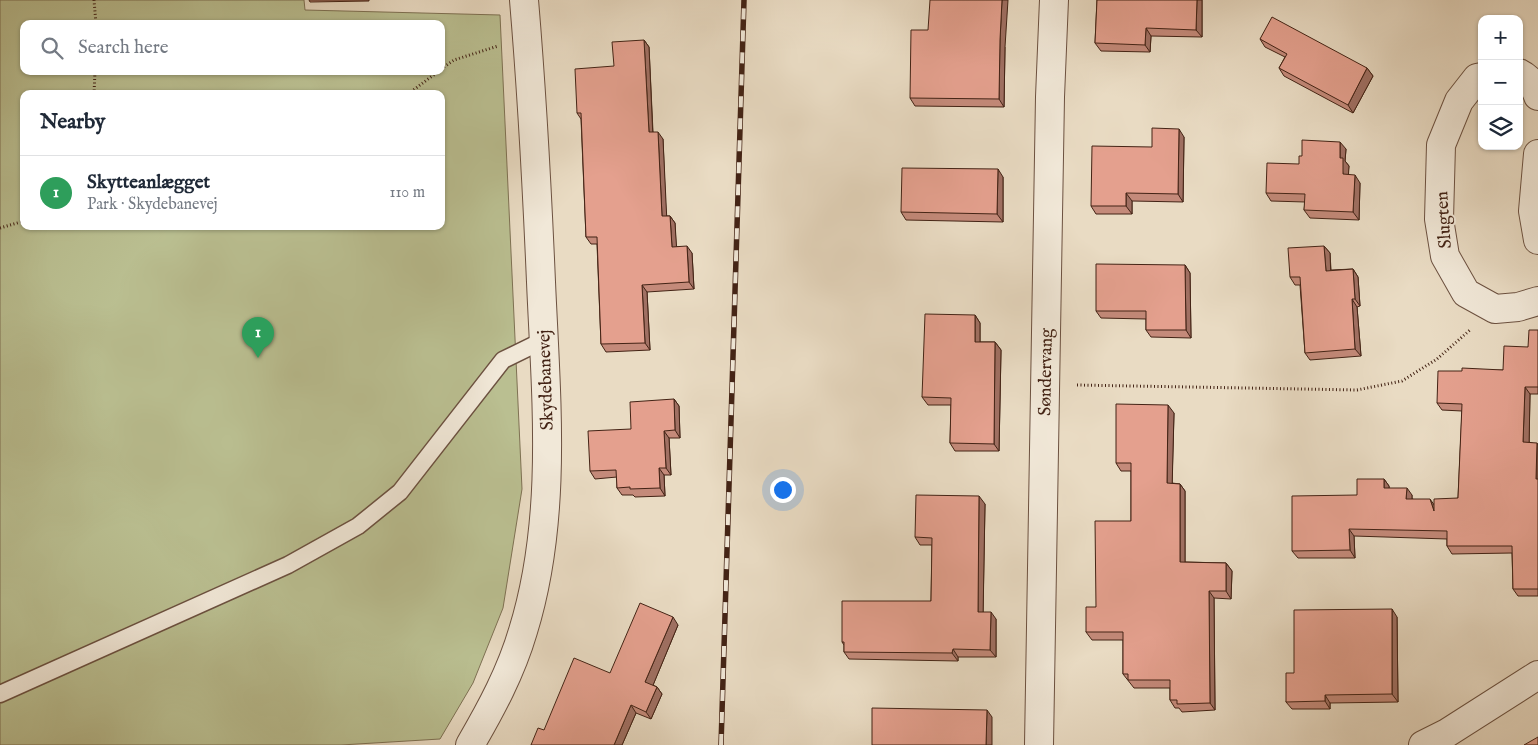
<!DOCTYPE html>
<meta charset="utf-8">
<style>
body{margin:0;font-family:"IM FELL English",serif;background:#f6f6f7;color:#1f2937}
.controls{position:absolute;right:15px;top:15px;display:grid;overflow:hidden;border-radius:10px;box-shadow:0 1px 4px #0004}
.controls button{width:45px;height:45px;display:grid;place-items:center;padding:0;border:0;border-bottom:1px solid #e0e1e3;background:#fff;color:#1f2937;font:25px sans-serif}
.you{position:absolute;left:782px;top:489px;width:18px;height:18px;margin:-12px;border:4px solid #fff;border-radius:50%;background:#1a73e8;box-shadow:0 0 0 8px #1a73e833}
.badge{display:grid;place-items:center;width:32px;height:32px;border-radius:50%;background:#db2777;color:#fff;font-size:16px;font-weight:700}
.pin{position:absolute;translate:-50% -41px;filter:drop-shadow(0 1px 2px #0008)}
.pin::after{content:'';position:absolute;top:26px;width:18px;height:15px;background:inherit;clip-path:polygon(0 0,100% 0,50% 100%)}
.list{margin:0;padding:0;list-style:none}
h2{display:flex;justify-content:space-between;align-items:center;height:65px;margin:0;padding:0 20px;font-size:21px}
h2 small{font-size:16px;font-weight:400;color:#747a83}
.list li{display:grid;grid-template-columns:32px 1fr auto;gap:15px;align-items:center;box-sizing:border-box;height:75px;padding:0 20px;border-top:1px solid #e0e1e3}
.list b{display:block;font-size:19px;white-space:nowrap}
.list p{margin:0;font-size:16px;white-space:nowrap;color:#747a83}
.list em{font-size:16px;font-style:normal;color:#747a83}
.icon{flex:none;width:28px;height:28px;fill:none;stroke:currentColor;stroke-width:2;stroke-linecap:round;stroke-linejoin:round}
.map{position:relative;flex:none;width:1538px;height:745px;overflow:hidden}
.search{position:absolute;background:#fff;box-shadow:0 1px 4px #0004;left:20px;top:20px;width:425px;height:55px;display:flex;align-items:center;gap:12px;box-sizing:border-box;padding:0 18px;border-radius:10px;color:#747a83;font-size:19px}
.panel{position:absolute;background:#fff;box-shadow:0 1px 4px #0004;left:20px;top:90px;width:425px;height:140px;border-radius:10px}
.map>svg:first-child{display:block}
.green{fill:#babf91;stroke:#7e7153;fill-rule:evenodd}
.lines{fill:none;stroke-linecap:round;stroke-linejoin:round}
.service-casing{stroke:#6c5140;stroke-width:19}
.minor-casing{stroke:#6c5140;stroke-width:30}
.path{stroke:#432315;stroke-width:3;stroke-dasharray:1 2.5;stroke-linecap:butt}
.service{stroke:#f1e8d8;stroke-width:16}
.minor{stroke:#f1e8d8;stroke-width:28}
.rail-casing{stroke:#432315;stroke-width:5.5}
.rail{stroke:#f1e8d8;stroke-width:4;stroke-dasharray:11;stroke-linecap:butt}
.wall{fill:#c48a7a;stroke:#432315}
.shaded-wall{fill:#a07063;stroke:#432315}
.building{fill:#e4a08e;stroke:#432315}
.labels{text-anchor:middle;stroke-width:4;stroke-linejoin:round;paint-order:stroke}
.street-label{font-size:18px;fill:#432315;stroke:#f1e8d8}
</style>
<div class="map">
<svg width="1538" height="745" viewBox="0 0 1538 745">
<rect width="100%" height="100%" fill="#e9dbc3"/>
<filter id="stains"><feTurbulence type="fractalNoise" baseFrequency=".004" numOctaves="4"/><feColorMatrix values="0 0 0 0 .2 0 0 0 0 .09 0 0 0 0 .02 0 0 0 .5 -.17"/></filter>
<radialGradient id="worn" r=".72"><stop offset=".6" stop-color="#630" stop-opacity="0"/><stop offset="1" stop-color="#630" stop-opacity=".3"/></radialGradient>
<path class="green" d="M0,0H304L305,10L500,15L522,489L503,608L473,683L440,739L341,745H0ZM24,24H441V71H24ZM24,94H441V226H24Z"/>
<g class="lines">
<defs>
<path id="service" d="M0,694L288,565L358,526L400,492L503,360L544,340"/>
<path id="minor" d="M1519,73C1529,78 1535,86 1538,96
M1482,77L1477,78L1459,101L1441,145L1439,219L1445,256L1466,293L1495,309L1518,307L1538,301
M1538,154L1533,211L1538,240
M470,745C491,709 511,672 523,631C558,518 546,398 541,282C537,188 532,94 524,0
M1039,745L1050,97L1054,0
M1423,745L1447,733L1538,675"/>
</defs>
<use href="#service" class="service-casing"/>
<use href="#minor" class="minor-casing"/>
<path class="path" d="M94,0L96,24
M441,69L454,60L498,46
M94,94L95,71
M408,94L439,71
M0,228L24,221
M1077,385L1357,390L1402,381L1437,359L1470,330"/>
<use href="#service" class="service"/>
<use href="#minor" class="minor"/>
<defs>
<path id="rail" d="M721,745L744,0"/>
</defs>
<use href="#rail" class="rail-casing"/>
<use href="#rail" class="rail"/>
</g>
<path class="wall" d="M309,0H369V1L310,2Z
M1097,0H1202V37L1151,36L1150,52L1101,51L1095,43Z
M1260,39L1367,68L1373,76L1353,113L1284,76L1279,68L1285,57L1265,47Z
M644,40L649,47L653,132L663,139L666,216H670L675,223L676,246L692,253L694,289L647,292L650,350L606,352L601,344L597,244H591L586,237L581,119L577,113L614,66Z
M1005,47L1004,107L915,106L910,98Z
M1184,137L1183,202L1132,201V214H1096L1091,206L1152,147Z
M1346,149L1345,161L1349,166L1348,174L1360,183L1359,220L1310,218L1304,210L1305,202L1271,201L1266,193L1299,164Z
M1003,177V222L906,220L901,212Z
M1324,246L1330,253L1331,270L1353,269L1358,277L1360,306L1357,307L1361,356L1310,360L1305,353L1300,285H1295L1290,277Z
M1185,265L1190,273L1191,338L1151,337L1146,330V319L1101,318L1096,311Z
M975,315L980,323V342H995L1001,350L999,451H955L950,443L951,405H928L922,397Z
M1538,330V394H1530L1529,442L1538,445V596H1518L1513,589L1512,553L1452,554L1447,546V539L1354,536L1355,558H1298L1292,551L1357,495L1384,479L1389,486V488L1412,495V499L1434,505L1458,498L1462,411L1442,410L1437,403L1462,371L1503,370L1528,347Z
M674,399L679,406L680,438H669L671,475H664L665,496L635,497L633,495H622L617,488V477L595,479L590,471L631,429Z
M1174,413L1172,483L1180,484L1185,491V562L1226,563L1232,571L1231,599L1214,598L1215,710L1182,712L1179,708H1175L1170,700V688H1134L1123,674V640H1092L1086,632L1131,521V471H1121L1116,463Z
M985,504L983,612L996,619V657H958V661L849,659L844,652V645L842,642L931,601L932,545H920L915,537Z
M1397,617L1398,702L1330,703V709H1292L1286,702L1294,673Z
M678,625L653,685L657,687L662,694L651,719L636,713L622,745H531L544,730Z"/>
<path class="shaded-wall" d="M1002,0H1008L1005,47L1004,107L999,99L1000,40Z
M1197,0H1202V37L1196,30Z
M1146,28L1151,36L1150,52L1145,45Z
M644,40L649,47L653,139L649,132Z
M1367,68L1373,76L1353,113L1348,105Z
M1179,129L1184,137L1183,202L1178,194Z
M658,132L663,139L667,223L662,216Z
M1340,142L1346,149L1345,161L1349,166L1348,182L1343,174L1340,158Z
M998,169L1003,177V222L997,214Z
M1355,175L1360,183L1359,220L1353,212Z
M1126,193L1132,201V214L1126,206Z
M670,216L675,223L677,254L672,247Z
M687,246L692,253L694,289L689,282Z
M1324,246L1330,253L1331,279L1326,271Z
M1185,265L1190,273L1191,338L1186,330Z
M1353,269L1358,277L1360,306L1355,299Z
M642,285L647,292L650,350L645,343Z
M1352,299L1357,307L1361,356L1355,349Z
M975,315L980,323V350L975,342Z
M995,342L1001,350L999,451L994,444Z
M1525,387L1530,394L1529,449L1523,442Z
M674,399L679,406L680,438L675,430Z
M1168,405L1174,413L1172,491L1167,483Z
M664,431L669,438L671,475L666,468Z
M1537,443L1538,445V482L1536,479Z
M659,468L664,475L665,496L660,488Z
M1384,479L1389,486V495L1384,488Z
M1180,484L1185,491V570L1180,562Z
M1407,488L1412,495V506L1406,499Z
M979,496L985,504L983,619L978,612Z
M1430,499L1435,506L1434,511Z
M1349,529L1354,536L1355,558L1350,550Z
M1226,563L1232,571L1231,599L1226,591Z
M1209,591L1214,598L1215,710L1210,703Z
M1392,609L1397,617L1398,702L1392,694Z
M991,612L996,619V657L990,650Z
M673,617L678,625L651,690L645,682Z
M953,649L958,657V661L952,653Z
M657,687L662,694L651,719L646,712Z
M1325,695L1330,703V709L1325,701Z
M631,705L636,713L622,745H614Z
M987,710L992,717V745H986Z"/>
<path class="building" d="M930,0H1002L1000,40L999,99L910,98L911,30H928Z
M1097,0H1197L1196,30L1146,28L1145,45L1095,43Z
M1272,17L1367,68L1348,105L1279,68L1287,54L1260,39Z
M644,40L649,132H658L662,216H670L672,247L687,246L689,282L642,285L645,343L601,344L597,237H586L581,113H577L575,69L614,66L612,42Z
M1152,128L1179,129L1178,194L1126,193V206H1091L1092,146L1152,147Z
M1302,140L1340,142V158H1343V174L1355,175L1353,212L1304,210L1305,194L1266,193L1267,163L1299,164V156H1302Z
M902,168L998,169L997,214L901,212Z
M1324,246L1326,271L1353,269L1355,299H1352L1355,349L1305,353L1300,277H1290L1288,248Z
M1096,264L1185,265L1186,330H1146V311H1096Z
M925,314L975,315V342H995L994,444L950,443L951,398L922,397Z
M1529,330H1538V387H1525L1523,442L1537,443L1536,479H1538V589H1513L1512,546H1447V531L1349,529L1350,550L1292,551V496L1357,495V479H1384V488H1407L1406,499H1430L1434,511V499L1458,498L1462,404L1437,403L1438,371H1462V368L1503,370L1504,346L1528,347Z
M674,399L675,430L664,431L666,468H659L660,488L630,489V487L617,488L616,470L590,471L588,431L631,429L630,402Z
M1116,404L1168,405L1167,483L1180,484V562L1226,563V591H1209L1210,703L1177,704V700H1170V680H1128V674H1123V632H1086V607H1096L1095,521H1131V463H1116Z
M916,495L979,496L978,612H991L990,650L953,649L952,653L844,652V642H842V601H931L932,538L915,537Z
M640,603L673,617L645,682L657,687L646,712L631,705L614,745H531L538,728L544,730L574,658L610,673Z
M1392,609V694L1325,695V701L1286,702V673H1294V610Z
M872,708L987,710L986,745H872Z
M1538,737V745H1524Z"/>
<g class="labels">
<g class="street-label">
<text transform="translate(1443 220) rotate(-94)" y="6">Slugten</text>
<text transform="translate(1045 372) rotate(-89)" y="6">Søndervang</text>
<text transform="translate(545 380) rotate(-92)" y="6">Skydebanevej</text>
</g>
</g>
<rect width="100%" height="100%" filter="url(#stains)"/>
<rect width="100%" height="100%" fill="url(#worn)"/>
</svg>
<div class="controls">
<button>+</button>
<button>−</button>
<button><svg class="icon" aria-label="layers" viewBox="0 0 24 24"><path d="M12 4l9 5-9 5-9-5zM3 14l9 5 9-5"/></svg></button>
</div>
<div class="you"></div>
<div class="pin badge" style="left:258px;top:358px;background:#2e9e5b">1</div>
<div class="search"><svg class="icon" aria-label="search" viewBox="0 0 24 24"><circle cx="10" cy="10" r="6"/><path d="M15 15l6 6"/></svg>Search here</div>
<section class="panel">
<h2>Nearby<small></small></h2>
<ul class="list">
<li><span class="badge" style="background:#2e9e5b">1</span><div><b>Skytteanlægget</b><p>Park · Skydebanevej</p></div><em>110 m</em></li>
</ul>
</section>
</div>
